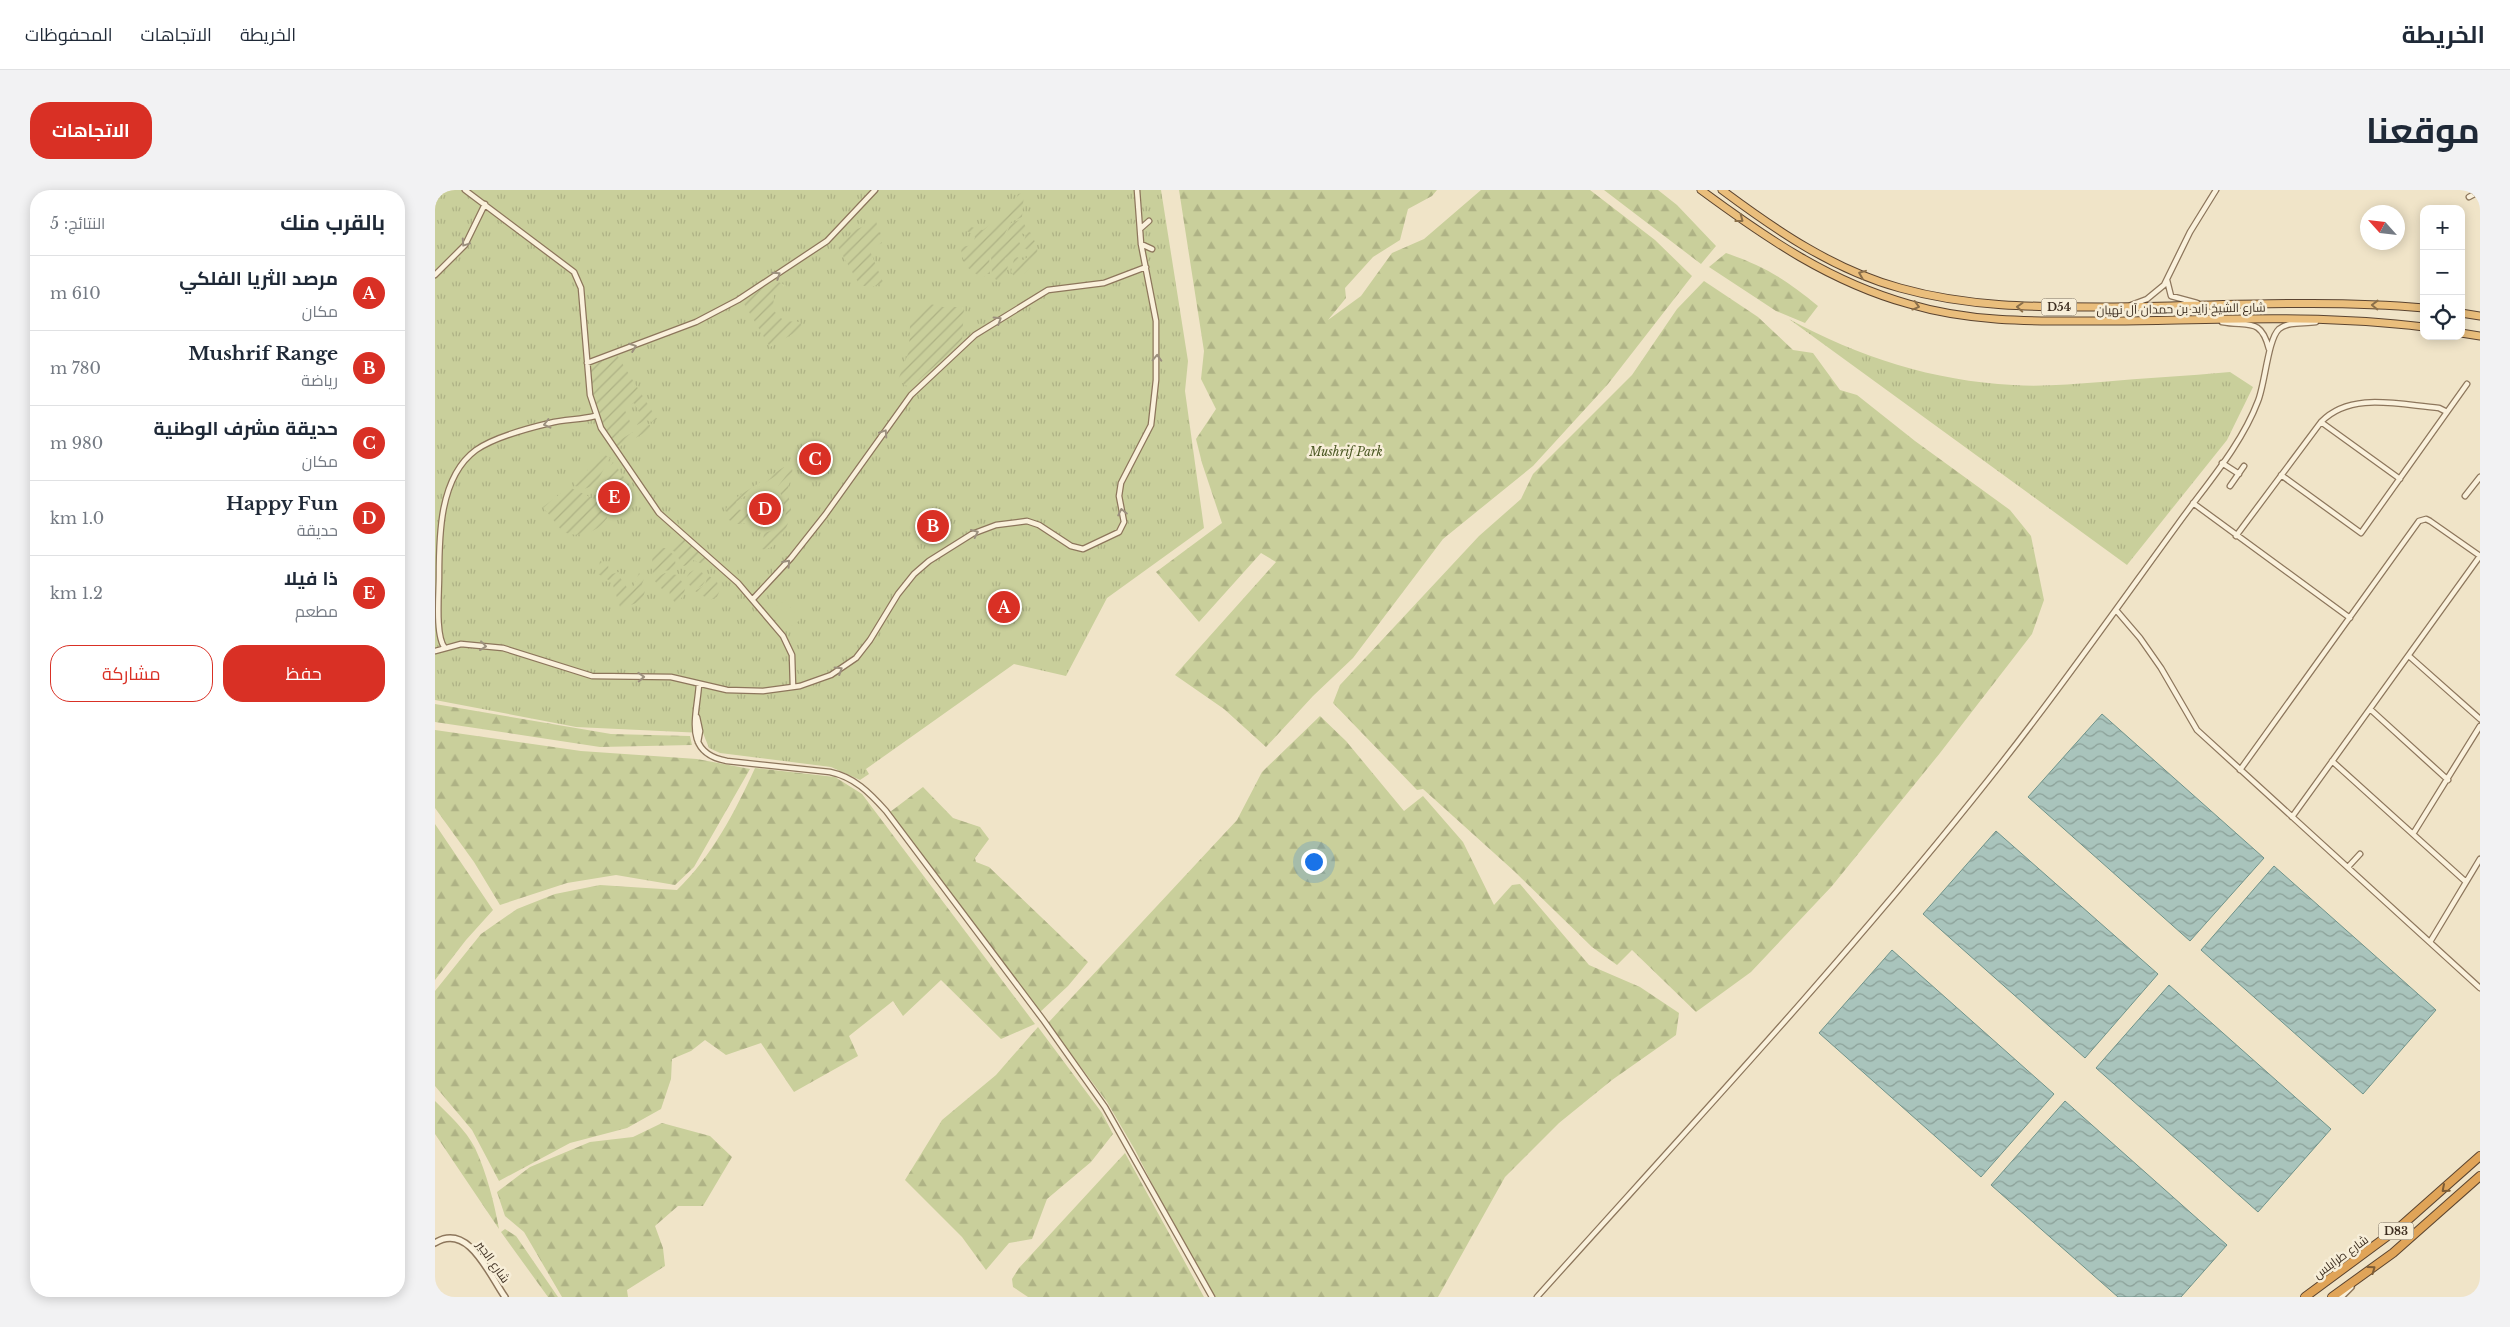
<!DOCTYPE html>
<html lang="ar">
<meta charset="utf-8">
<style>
body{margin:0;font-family:"Libre Baskerville",Cairo,serif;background:#f2f2f3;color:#1f2937;direction:rtl}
.controls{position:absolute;right:15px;top:15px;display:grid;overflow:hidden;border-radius:10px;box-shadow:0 2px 12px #0003}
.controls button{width:45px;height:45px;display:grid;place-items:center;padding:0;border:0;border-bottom:1px solid #e0e1e3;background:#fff;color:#1f2937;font:25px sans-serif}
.compass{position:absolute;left:1925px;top:15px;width:45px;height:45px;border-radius:50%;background:#fff;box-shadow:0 2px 12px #0003;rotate:297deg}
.you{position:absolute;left:878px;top:671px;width:18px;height:18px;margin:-12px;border:4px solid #fff;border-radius:50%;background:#1a73e8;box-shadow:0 0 0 8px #1a73e833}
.badge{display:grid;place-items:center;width:32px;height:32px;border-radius:50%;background:#d93025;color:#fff;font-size:16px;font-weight:700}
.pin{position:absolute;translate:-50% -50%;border:2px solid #fff;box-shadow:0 1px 5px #0006}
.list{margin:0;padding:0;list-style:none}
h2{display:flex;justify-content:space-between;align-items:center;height:65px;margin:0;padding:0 20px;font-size:21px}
h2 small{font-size:16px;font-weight:400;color:#747a83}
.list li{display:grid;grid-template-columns:32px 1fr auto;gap:15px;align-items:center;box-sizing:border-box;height:75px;padding:0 20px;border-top:1px solid #e0e1e3}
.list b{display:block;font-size:19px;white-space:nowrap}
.list p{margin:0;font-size:16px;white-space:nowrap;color:#747a83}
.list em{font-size:16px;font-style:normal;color:#747a83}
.actions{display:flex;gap:10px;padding:15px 20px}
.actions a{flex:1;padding:11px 0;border:1px solid #d93025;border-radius:20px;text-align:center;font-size:18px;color:#d93025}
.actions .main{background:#d93025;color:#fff}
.icon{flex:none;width:28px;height:28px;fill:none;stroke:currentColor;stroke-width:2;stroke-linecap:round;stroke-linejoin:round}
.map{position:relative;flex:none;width:2045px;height:1107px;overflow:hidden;direction:ltr;border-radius:20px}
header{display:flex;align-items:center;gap:30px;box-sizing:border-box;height:70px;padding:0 25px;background:#fff;border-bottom:1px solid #e0e1e3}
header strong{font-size:24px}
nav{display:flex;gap:28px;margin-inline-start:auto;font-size:18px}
.intro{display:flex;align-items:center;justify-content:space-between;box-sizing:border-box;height:120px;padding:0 30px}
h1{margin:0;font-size:35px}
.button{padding:12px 22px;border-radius:20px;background:#d93025;color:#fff;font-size:18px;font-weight:700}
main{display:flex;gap:30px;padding:0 30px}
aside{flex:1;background:#fff;border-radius:20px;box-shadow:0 2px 12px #0003}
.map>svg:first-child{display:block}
.forest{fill:url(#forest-firs)}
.park{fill:url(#park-tufts)}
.garden{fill:url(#garden-furrows)}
.pitch{fill:#c9cf9b}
.water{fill:url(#water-waves);stroke:#6f938a}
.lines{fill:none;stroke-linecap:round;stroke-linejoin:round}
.minor-casing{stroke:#8d765c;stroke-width:7}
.tertiary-casing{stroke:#8d765c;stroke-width:8}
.trunk-casing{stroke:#5b4430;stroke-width:9}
.motorway-casing{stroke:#5b4430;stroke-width:10}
.minor{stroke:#faf1dc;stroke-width:4.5}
.tertiary{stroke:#faf1dc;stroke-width:5}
.trunk{stroke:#eabe7c;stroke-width:7}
.motorway{stroke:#e0a458;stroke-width:8}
.oneway{stroke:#8b6f49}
.oneway2{stroke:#9c907e}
.oneway3{stroke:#7e5d36}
.labels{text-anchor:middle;stroke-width:5;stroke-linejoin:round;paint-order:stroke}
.shield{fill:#f7eed8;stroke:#756857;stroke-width:1}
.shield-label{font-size:11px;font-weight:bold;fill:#3d2e20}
.street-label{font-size:12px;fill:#3d2e20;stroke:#f7eed8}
.park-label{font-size:12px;font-style:italic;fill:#4d5a26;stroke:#f7eed8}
</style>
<header>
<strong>الخريطة</strong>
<nav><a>الخريطة</a><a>الاتجاهات</a><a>المحفوظات</a></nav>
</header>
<div class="intro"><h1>موقعنا</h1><a class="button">الاتجاهات</a></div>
<main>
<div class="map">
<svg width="2045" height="1107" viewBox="0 0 2045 1107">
<defs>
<pattern id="forest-firs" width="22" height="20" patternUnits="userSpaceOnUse" patternTransform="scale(1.25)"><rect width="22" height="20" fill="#c9cf9b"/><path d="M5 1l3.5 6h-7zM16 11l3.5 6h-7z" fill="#aeb285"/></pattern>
<pattern id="park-tufts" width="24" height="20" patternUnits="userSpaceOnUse" patternTransform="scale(1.25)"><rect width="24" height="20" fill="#c9cf9b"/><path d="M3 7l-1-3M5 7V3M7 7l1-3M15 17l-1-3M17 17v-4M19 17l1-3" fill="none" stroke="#aeb285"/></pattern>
<pattern id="garden-furrows" width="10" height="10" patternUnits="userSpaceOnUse" patternTransform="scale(1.25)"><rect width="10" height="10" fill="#c9cf9b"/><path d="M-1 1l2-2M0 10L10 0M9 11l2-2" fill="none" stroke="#aeb285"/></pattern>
<pattern id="water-waves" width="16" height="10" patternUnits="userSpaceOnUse" patternTransform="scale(1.25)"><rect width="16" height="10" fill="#a9c4bc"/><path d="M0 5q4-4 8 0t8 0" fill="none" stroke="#8ba098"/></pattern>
</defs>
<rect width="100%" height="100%" fill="#f0e4c8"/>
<path class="forest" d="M744,0H1002L997,6L973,19L965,50L938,67L910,98L911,108L893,130L926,106L957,63L989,49L1046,0H1155L1220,50L1257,86L1173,194L1098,276L1008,349L918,468L878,506L831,557L789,519L740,485L841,372L826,363L764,432L721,382L787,333L767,273L761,249L781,219L766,189L769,161Z
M1169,0H1223L1242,15L1281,56L1266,74Z
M1291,63C1329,76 1352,90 1383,116L1370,133L1341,121L1274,77Z
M1269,91L1323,127L1358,160L1378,163L1405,200L1422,205L1480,251L1575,320L1596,346L1609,410L1597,444L1505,563L1397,696L1316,782L1261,822L1197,760L1182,775L1157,757L1079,681L988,599L982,600L898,513L905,495L1044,346L1086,309L1098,284L1197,185L1242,119Z
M0,514L176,544L255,546L257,555L165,557L0,532Z
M885,526L911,551L969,621L988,606L1028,652L1059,715L1077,695L1085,694L1154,775L1205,797L1244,823L1241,845L1177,890L1124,933L1070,987L1003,1107H779L740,1039L700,960L672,912L613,833L802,630L827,582Z
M0,540L146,561L262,569L315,579L259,677L240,695L181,685L132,693L65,715L39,672L0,618Z
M320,578L400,587L427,604L600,834L566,849L506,790L468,826L458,811L414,846L423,866L359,902L326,853L291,865L270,850L256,861L237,869L236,889L226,919L192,938L135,953L64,991L37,940L0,896V801L46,744L82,719L120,704L165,695L242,700C277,666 300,622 320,578Z
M488,597L518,628L545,637L554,649L540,668L541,672L554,677L653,772L633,796L604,823L455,622Z
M0,634L58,720L31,750L0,790Z
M603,837L667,923L678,944L656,972L612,1009L597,1049L574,1053L551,1080L527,1047L470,990L507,930L561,885Z
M0,911C14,925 31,940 40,958C52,984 59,1012 64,1039L0,944Z
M227,933L275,946L297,967L268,1016H243L220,1036L228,1058L230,1076L192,1100L193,1107H127L89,1042L70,1026L62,1002L95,977L155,952L198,947Z
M690,963L769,1107H593L578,1097L577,1089L584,1078Z
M70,1039L81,1046L123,1107H113L66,1042Z"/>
<path class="park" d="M0,0H726L753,171L750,201L769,338L672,408L631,486L579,474L431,579L434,584L425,590L396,577L285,563L274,558L268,543L141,537L0,510Z
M1354,129C1423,167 1499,191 1578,195C1608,197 1636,194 1666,192C1709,188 1752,186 1795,182L1818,197L1792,250L1692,375Z"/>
<path class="garden" d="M589,3L587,27L576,32L564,55L554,64L555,84H551L549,87C533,83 527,72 526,57L538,55L540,47L536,43L529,40L536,37L548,40L578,17L583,4Z
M587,29C590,37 595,43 599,50C609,67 595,81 581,89L576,82L579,69L582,67L588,70L593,67V60L587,57L591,45L586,43L582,47L586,56L581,60V66L570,68V73L573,75L570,90L562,91L557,85L556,65L566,56L576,33Z
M441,31L447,53L437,57L435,61L448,92C444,97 429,98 424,94L403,57L420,40Z
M339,90L352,96L339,105L338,120L349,131L365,132L368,138L335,157L308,112Z
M491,113L508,117H529L527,152L475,198L463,190L474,161L475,135Z
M182,165L222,229L217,232L211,230L202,235L203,231L208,228L199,213L189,218L192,225L190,227L193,226L196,235L184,242L185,245L177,249C160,234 155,201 155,179L159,174Z
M211,234L215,235V240L182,258L180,253Z
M165,262L175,268L160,295L149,299L140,295L139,292L149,285Z
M178,272L196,297L194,300L188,297L184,303L178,300L173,307L162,300Z
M349,277L354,279L350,284L345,283L301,312L303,319L313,322L315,333L302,334L294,330L291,319L296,311Z
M357,278C359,288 353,292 353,301C353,308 356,314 356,321C355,334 342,362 327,359L329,343C361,335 350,318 343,296Z
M134,297L159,309L172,320V328C163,342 144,350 127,341L108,317Z
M245,346L266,364L264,366L267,369L270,366L272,369L267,374L259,370L253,375L248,376L240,362L233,358Z
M226,358H230L239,365L241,376L238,380L228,381L218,386L217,365Z
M165,371L173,375L174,382L177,384L184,382V386L193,399L198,397L204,383L209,389L207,394L210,401L207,411L190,417H185L177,392L163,384Z
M252 389a9 9 0 1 1 18 0a9 9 0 1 1-18 0Z
M230,383L242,385L250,396L249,405L241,414L235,406L234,399H227L218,389Z
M273,385L282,392L285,400L282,407L275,410L260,401L270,395Z"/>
<path class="pitch" d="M495,319L510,349L502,353L486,324Z
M350,410L365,430L354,438L339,418Z"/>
<path class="water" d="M1667,524L1829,668L1755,751L1593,607Z
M1561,641L1723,784L1650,868L1488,724Z
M1839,676L2001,820L1928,904L1766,760Z
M1457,760L1619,904L1546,987L1384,843Z
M1734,795L1896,939L1823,1022L1661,878Z
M1630,911L1792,1055L1746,1107H1683L1556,995Z"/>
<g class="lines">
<defs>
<path id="minor" d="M30,0L139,82L146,98L155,205L166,238L224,323L303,393L348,446L357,465L358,497
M2034,7L2045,1
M705,39L714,31
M706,54L717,59
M0,85L30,55L50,14
M1732,90L1736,106L1762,113
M1696,115L1712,109L1729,95L1755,42L1781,0
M1787,132C1813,137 1826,127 1834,159
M152,173L261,132L303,110L392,51L440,0
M1886,232L1965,289
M1787,273L1804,284
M1846,285L1926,343L2032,194
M1795,296L1809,276
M2030,306L2045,287
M1758,313L1915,428
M1801,346L1886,232C1916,201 1965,215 2004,218L2012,222
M318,409L356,368L390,325L476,205L540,145L613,100L669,93L711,77
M1681,420L1705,448L1726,478L1762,540L2045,798
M10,458C0,447 4,403 4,387C4,347 4,287 41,260C58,248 94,238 115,233C130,229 145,230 160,226
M0,461L26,454L68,458L157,486L236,487L292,500L328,501L365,496L396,485L421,468L435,450L463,404L479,384L494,371L537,344L561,335L592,331L604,335L636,356L648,359L684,342L689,332L684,306L686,293L716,235L721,190V131L706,54L702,0
M1974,466L2045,529
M264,494C262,526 247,563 292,571L395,582C419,587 434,602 451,621L609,831L670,917L777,1107
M1935,519L2013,590
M262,527L265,541L263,552
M1897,571L2031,692
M1805,580L1984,331L1991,329L1995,331L2045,366
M1857,627L2045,366
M1978,644L2045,536
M1913,677L1925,664
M1995,752L2045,669
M1102,1107C1249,943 1400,781 1538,609C1610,520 1676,426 1743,334C1771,295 1806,256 1823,211C1830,194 1833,149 1844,139C1854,131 1869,134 1881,132"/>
<path id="tertiary" d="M0,1053C33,1032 54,1084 70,1107
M1906,1107L1916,1097"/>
<path id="trunk" d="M1266,0C1331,48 1395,92 1474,114C1541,134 1609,131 1678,131C1781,130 1886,124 1989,137
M1287,0C1342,41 1399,80 1465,98C1536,118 1606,117 1679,117C1780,116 1889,109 1989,118
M2026,123L2045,126
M2026,143L2045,146"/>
<path id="motorway" d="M1870,1107L1966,1036L2045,966
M1897,1107L1958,1063L2045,986"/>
</defs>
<use href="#minor" class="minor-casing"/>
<use href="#tertiary" class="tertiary-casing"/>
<use href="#trunk" class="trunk-casing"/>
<use href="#motorway" class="motorway-casing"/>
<use href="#minor" class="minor"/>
<use href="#tertiary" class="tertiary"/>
<use href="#trunk" class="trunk"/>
<use href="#motorway" class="motorway"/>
</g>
<defs><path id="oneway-chevron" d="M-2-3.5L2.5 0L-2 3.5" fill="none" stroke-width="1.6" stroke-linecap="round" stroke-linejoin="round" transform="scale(1.25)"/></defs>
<g class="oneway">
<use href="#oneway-chevron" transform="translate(1305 29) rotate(37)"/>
<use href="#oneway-chevron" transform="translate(1427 84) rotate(-158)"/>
<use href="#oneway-chevron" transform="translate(1940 115) rotate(-179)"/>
<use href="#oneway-chevron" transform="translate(1481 116) rotate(15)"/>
<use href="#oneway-chevron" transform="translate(1585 117) rotate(-177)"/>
</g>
<g class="oneway2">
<use href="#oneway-chevron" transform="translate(30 53) rotate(124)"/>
<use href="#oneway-chevron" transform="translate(342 85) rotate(-34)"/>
<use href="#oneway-chevron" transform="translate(563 130) rotate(-32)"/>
<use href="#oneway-chevron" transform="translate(198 157) rotate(-21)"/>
<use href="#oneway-chevron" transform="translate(722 168) rotate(-88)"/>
<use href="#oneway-chevron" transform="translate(112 234) rotate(166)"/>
<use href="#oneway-chevron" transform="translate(449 243) rotate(-57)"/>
<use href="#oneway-chevron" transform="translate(687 322) rotate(-102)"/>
<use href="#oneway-chevron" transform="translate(540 343) rotate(-25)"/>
<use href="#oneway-chevron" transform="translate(352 373) rotate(-48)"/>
<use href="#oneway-chevron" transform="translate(48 456) rotate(7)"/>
<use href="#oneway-chevron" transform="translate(404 480) rotate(-32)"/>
<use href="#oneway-chevron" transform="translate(206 487) rotate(-2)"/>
</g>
<g class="oneway3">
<use href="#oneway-chevron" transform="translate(2010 999) rotate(139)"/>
<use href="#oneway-chevron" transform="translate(1937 1079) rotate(-36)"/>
</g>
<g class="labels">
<g class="shield">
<rect x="1606.5" y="108.5" width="35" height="17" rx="4"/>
<rect x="1943.5" y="1032.5" width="35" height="17" rx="4"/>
</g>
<g class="shield-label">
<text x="1624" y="121">D54</text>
<text x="1961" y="1045">D83</text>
</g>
<g class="street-label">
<text transform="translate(1746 119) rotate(-1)" y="4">شارع الشيخ زايد بن حمدان آل نهيان</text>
<text transform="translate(1906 1067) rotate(-36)" y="4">شارع طرابلس</text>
<text transform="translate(58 1072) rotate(55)" y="4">شارع الجير</text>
</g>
<g class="park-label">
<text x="911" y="266">Mushrif Park</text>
</g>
</g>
</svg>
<div class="controls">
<button>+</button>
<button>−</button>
<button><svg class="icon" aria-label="locate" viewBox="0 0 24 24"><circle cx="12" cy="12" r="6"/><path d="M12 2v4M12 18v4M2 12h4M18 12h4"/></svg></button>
</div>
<svg class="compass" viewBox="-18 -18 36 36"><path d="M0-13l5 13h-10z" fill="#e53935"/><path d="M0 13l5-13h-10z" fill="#747a83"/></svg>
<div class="you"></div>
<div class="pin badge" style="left:569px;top:417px">A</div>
<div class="pin badge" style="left:498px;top:336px">B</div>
<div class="pin badge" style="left:380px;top:269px">C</div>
<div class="pin badge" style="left:330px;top:319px">D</div>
<div class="pin badge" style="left:179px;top:307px">E</div>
</div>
<aside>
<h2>بالقرب منك<small>النتائج: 5</small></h2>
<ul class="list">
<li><span class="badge">A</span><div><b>مرصد الثريا الفلكي</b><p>مكان</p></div><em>610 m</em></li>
<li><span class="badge">B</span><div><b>Mushrif Range</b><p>رياضة</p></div><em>780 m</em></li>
<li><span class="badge">C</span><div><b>حديقة مشرف الوطنية</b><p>مكان</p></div><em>980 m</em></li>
<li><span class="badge">D</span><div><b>Happy Fun</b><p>حديقة</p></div><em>1.0 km</em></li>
<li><span class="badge">E</span><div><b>ذا فيلا</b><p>مطعم</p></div><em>1.2 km</em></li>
</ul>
<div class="actions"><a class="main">حفظ</a><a>مشاركة</a></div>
</aside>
</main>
